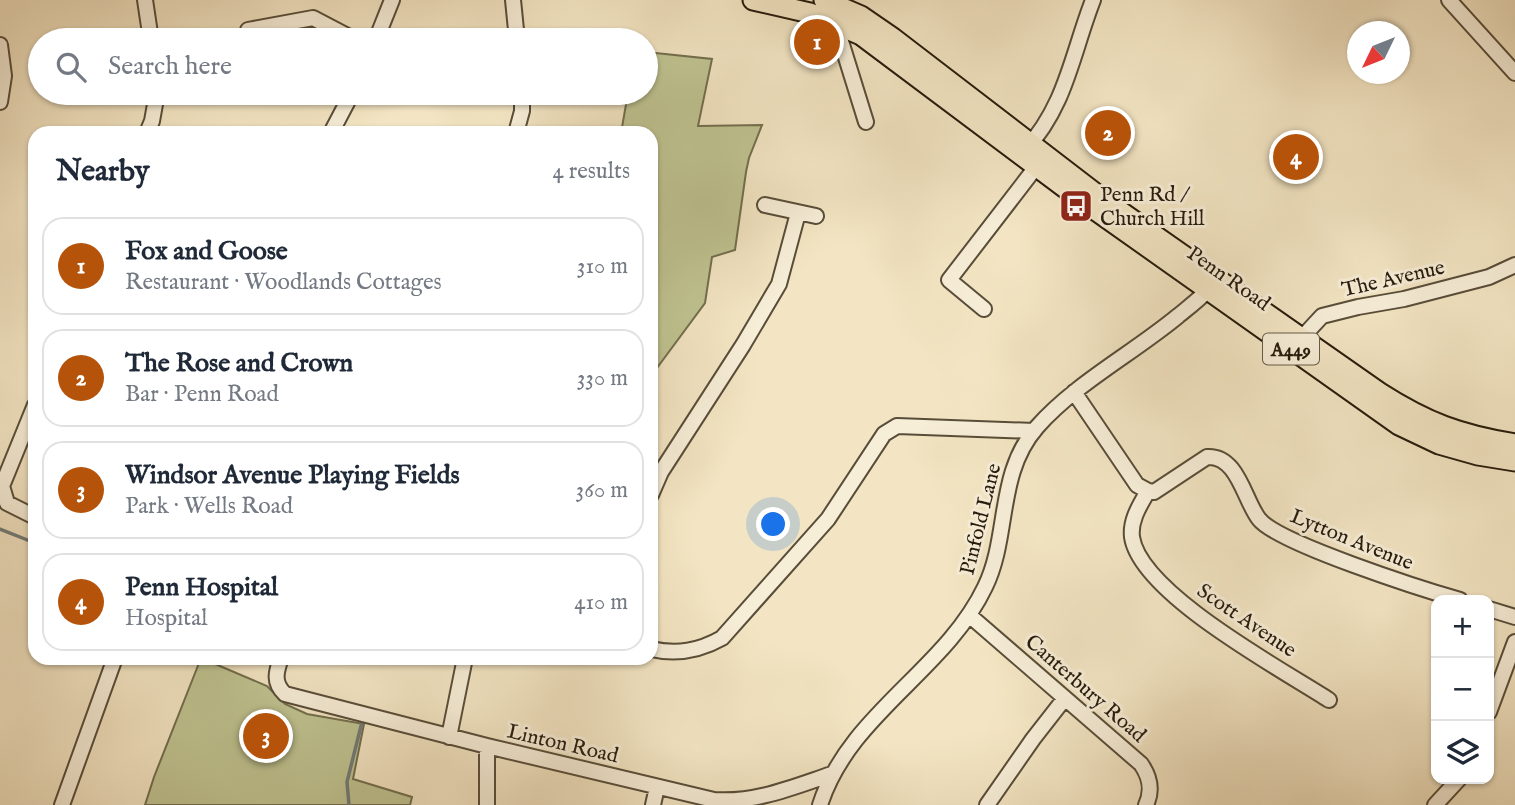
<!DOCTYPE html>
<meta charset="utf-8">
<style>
body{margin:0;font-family:"IM FELL English",serif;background:#f2f2f3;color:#1f2937}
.controls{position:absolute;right:21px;bottom:21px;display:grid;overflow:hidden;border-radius:14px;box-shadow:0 2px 5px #0004}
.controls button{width:63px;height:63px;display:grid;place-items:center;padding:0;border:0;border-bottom:2px solid #e0e1e3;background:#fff;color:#1f2937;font:35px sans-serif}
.compass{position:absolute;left:1347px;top:21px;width:63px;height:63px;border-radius:50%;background:#fff;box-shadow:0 2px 5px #0004;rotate:227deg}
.you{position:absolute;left:774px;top:525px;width:24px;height:24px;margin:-18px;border:5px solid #fff;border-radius:50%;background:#1a73e8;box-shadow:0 0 0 10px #1a73e833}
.badge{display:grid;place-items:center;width:46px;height:46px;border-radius:50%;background:#b45309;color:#fff;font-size:23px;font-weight:700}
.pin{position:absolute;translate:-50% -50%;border:4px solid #fff;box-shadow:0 2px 7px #0006}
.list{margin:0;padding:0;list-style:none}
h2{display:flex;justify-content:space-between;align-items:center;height:91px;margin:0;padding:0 28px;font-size:30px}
h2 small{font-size:23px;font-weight:400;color:#747a83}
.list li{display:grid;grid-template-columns:46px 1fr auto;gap:21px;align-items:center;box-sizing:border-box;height:98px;margin:0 14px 14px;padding:0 14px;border:2px solid #e0e1e3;border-radius:21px}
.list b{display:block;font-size:26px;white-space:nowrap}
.list p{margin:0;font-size:23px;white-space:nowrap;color:#747a83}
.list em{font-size:23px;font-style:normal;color:#747a83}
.icon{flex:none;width:38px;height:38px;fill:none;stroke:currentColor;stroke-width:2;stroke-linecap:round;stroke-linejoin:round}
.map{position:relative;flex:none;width:1515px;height:805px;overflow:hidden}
.search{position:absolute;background:#fff;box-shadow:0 2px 5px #0004;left:28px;top:28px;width:630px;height:77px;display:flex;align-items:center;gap:18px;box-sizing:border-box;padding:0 24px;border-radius:38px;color:#747a83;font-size:26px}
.panel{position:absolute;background:#fff;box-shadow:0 2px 5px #0004;left:28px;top:126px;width:630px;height:539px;border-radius:21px}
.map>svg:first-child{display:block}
.green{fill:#bfc391;stroke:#726e4e;stroke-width:2}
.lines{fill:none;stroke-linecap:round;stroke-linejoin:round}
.stream{stroke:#717b77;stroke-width:3.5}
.minor-casing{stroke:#584d39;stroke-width:18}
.highway-casing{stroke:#251a0b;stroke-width:23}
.minor{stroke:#f7eed8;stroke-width:14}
.highway{stroke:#f3e5c3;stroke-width:19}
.labels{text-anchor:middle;stroke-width:6;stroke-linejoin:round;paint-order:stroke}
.shield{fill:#f7eed8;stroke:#645a48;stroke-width:2}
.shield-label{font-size:19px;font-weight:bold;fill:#251a0b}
.poi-label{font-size:21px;fill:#251a0b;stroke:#f7eed8;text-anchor:start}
.street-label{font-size:21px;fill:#251a0b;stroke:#f7eed8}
</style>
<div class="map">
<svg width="1515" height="805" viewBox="0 0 1515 805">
<rect width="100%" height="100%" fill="#f3e5c3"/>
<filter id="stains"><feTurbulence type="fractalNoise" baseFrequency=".00286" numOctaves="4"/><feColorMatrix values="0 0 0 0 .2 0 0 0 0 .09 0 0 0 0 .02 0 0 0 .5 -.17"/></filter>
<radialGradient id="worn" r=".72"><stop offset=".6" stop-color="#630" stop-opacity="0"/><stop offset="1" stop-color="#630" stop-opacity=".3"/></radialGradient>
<path class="green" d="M646,52L712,59L698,126L762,125L749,158L746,172L735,250L712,257L705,303L651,376V133H621L628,93H646Z
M201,658L267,686L285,704L307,714L364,724L353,779L412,797L410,805H145L154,777Z"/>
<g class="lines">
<path class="stream" d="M0,529L35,543
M349,805L347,782L362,722"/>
<defs>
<path id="minor" d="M145,0L151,40
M513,0L517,40
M1449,0L1515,73
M835,22L866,122
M248,30L313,18L355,40
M376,40L392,0
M0,45L4,76L0,102
M147,133L152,121L157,93
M331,133L352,93
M516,133L522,111V93
M1025,150C1066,106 1072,54 1093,0
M765,205L816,216
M984,309L949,280L1036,167
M1297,343L1322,316L1358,307L1404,299L1489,277L1515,265
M1074,392L1137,485L1148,491L1154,492L1207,457C1238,455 1244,500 1259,519C1277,543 1425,590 1460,600
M35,405L2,486L7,503L35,517
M1148,491C1140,505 1130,520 1132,537C1140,593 1281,669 1329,700
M651,495L661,472L743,345L779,284L798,213
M1489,609L1515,617
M969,615L1141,764C1150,777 1153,790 1146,805
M651,649C677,655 699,651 722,638L828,519L884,434L897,426L1034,431
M281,658C276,672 273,683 285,694L487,746L714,800C756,803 793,787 832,774
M1489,712L1515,642
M449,737L465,658
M487,746V805
M62,805L115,658
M653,805L657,787
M820,805C849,714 945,671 985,587C1010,536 996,474 1037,427C1076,383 1132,354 1178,316C1190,306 1204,296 1213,284
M987,805L1033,739L1065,698
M1435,805L1459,779"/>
<path id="highway" d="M753,0L810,13L861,35L1084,202L1399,425L1439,444L1478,455L1515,461
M824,0L861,16L893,38L1104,200L1380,393C1427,423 1460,435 1515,444"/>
</defs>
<use href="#minor" class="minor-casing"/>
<use href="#highway" class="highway-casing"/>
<use href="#minor" class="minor"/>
<use href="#highway" class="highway"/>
</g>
<defs>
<symbol id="bus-square" viewBox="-11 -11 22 22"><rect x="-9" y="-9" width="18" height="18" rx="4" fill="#8f2418" stroke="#f7eed8"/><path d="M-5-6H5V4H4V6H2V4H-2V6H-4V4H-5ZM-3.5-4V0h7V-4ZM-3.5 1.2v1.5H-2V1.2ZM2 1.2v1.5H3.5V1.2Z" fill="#fff"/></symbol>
</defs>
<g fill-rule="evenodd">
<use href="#bus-square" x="1057" y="187" width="38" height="38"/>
</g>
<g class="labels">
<rect class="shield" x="1263" y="333.5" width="56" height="31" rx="5"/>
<g class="shield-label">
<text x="1291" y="356">A449</text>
</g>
<g class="poi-label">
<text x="1100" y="201">Penn Rd /<tspan x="1100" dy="24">Church Hill</tspan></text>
</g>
<g class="street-label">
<text transform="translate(1229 278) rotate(35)" y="7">Penn Road</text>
<text transform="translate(1393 278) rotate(-13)" y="7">The Avenue</text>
<text transform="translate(980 519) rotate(-76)" y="7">Pinfold Lane</text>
<text transform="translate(1352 539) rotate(22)" y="7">Lytton Avenue</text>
<text transform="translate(1247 620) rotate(34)" y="7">Scott Avenue</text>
<text transform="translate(1086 688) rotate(41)" y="7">Canterbury Road</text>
<text transform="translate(563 743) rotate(13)" y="7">Linton Road</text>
</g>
</g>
<rect width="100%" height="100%" filter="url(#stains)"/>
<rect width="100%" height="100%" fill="url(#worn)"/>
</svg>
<div class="controls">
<button>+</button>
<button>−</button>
<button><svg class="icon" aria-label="layers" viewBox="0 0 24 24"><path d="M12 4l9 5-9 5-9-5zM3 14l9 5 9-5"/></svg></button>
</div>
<svg class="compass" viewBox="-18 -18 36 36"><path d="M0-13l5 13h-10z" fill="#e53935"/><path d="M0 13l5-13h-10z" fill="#747a83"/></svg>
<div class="you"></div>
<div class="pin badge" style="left:817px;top:42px">1</div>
<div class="pin badge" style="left:1108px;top:133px">2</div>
<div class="pin badge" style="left:266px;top:736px">3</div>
<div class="pin badge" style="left:1296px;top:157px">4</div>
<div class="search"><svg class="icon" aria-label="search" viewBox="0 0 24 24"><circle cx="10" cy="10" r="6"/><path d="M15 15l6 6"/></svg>Search here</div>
<section class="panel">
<h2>Nearby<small>4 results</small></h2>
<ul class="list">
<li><span class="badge">1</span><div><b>Fox and Goose</b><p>Restaurant · Woodlands Cottages</p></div><em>310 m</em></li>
<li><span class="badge">2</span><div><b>The Rose and Crown</b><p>Bar · Penn Road</p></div><em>330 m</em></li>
<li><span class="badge">3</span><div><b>Windsor Avenue Playing Fields</b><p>Park · Wells Road</p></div><em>360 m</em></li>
<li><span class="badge">4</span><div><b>Penn Hospital</b><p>Hospital</p></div><em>410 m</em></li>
</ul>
</section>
</div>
